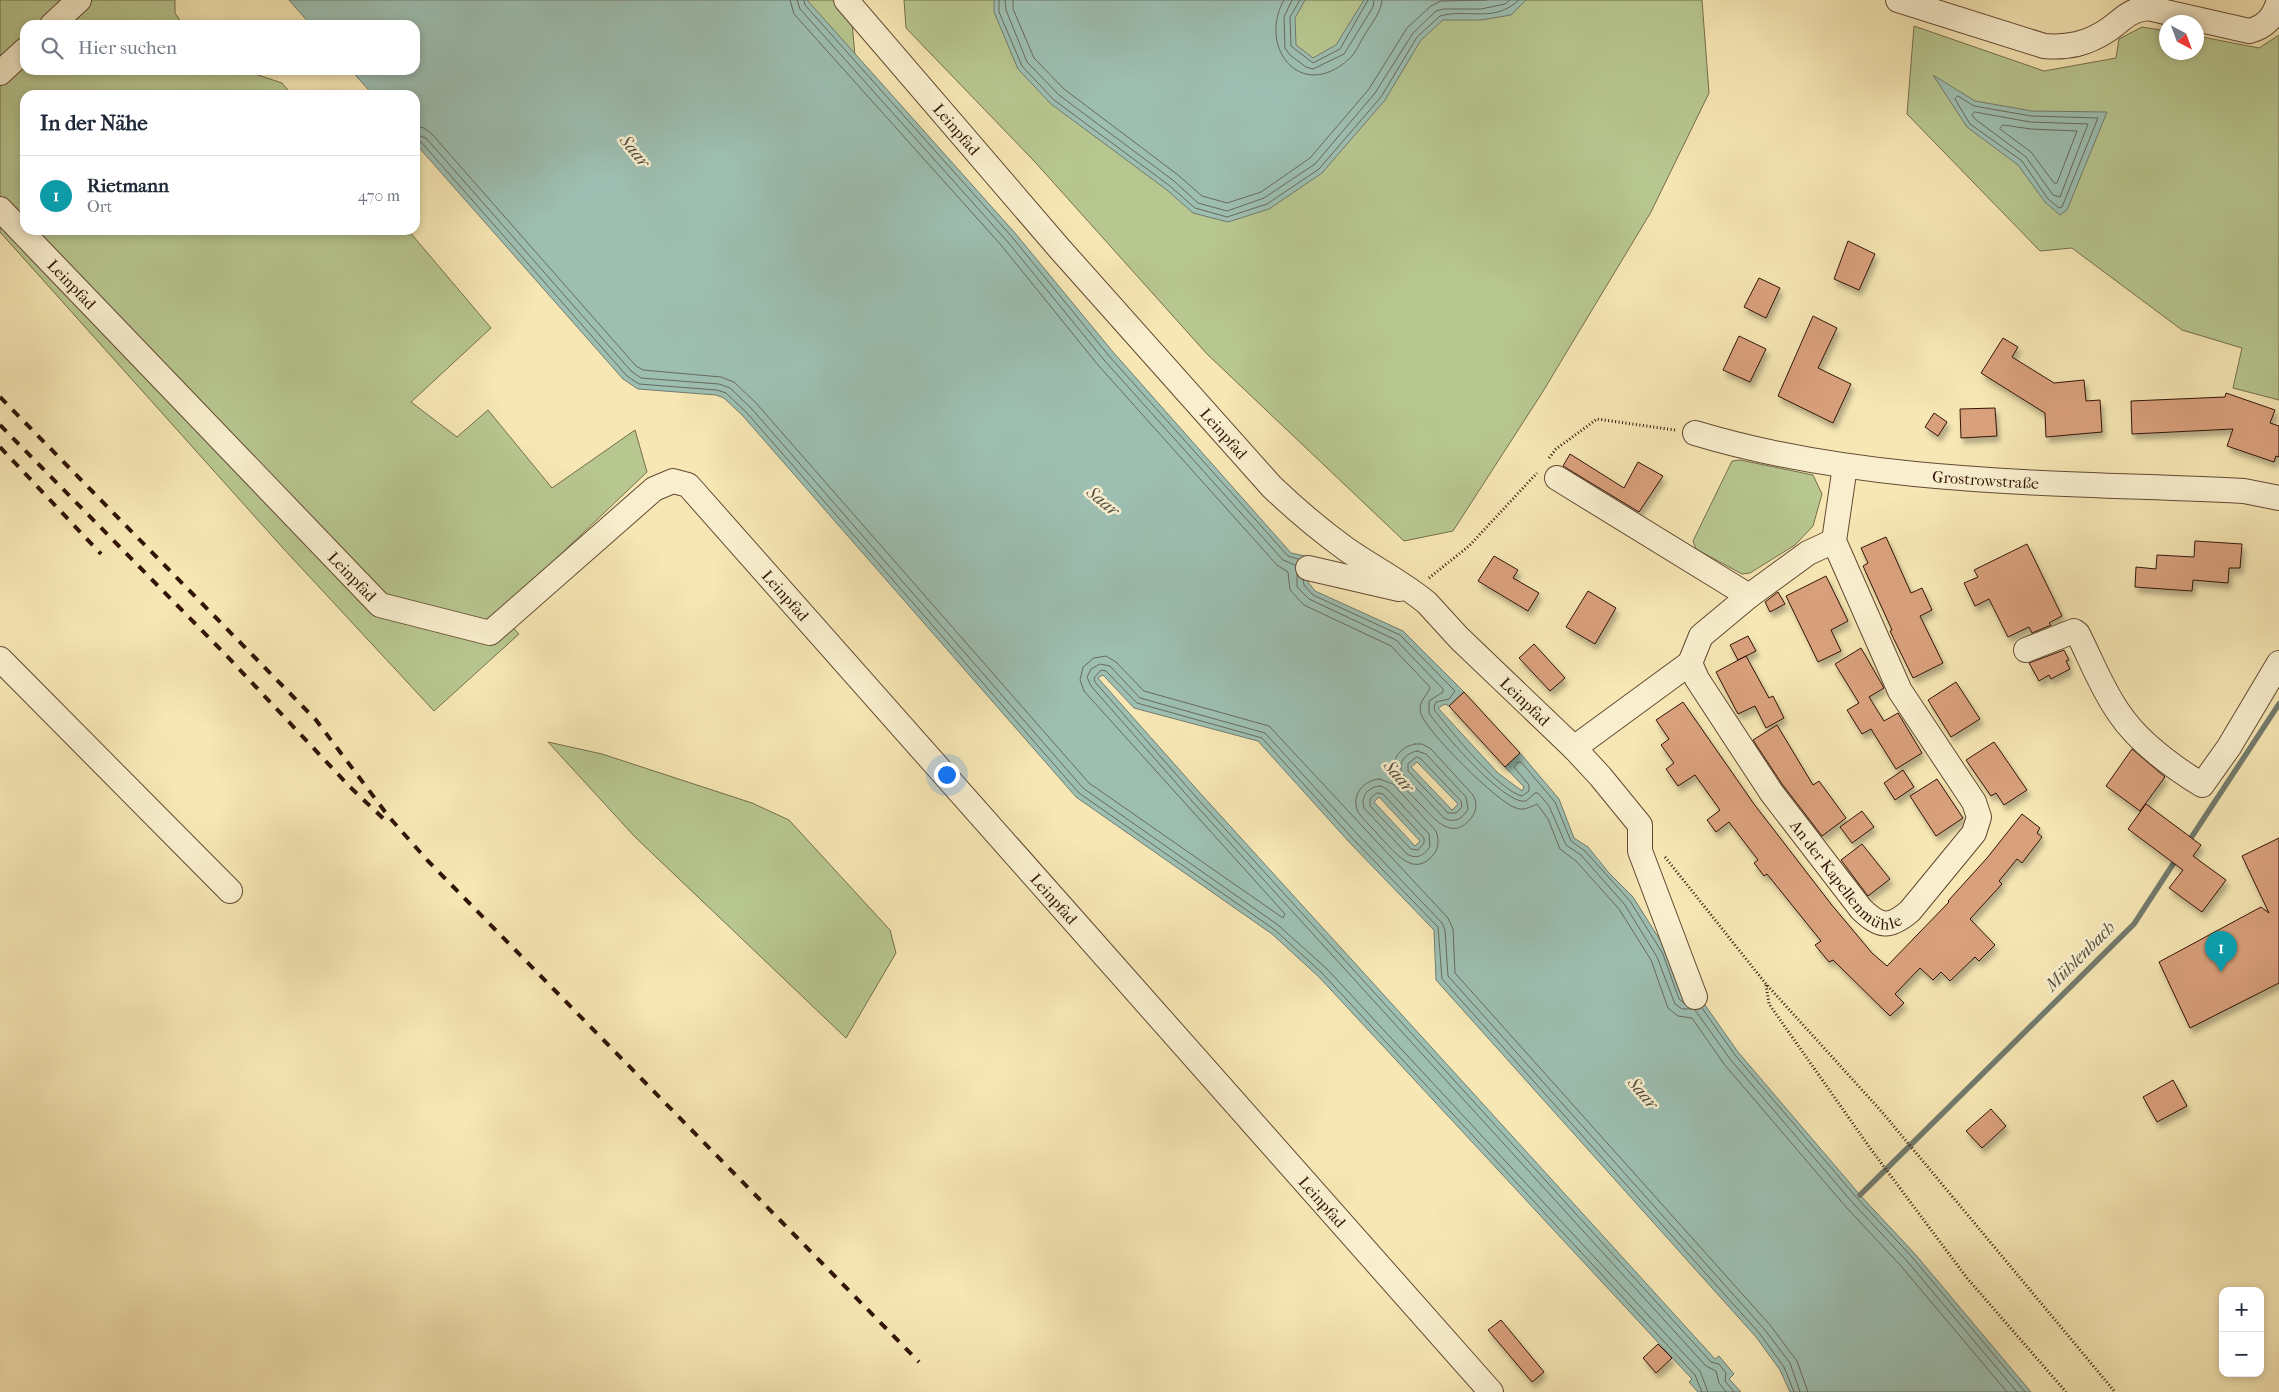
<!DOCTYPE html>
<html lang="de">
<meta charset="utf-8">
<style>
body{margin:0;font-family:"IM FELL French Canon",serif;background:#f2f2f3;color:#1f2937}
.controls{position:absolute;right:15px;bottom:15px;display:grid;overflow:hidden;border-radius:10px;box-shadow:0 2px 8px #0003}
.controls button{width:45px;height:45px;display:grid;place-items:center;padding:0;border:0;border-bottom:1px solid #e0e1e3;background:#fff;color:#1f2937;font:25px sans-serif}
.compass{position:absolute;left:2159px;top:15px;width:45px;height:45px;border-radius:50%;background:#fff;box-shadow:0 2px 8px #0003;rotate:139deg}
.you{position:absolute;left:946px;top:774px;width:18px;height:18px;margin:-12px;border:4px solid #fff;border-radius:50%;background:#1a73e8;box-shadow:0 0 0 8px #1a73e833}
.badge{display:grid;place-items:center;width:32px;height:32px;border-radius:50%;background:#8f2418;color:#fff;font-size:16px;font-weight:700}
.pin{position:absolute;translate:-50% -41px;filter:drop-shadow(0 1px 2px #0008)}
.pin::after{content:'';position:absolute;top:26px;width:18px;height:15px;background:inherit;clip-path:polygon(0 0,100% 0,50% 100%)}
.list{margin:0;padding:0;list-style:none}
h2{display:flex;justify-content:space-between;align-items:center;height:65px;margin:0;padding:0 20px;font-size:21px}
h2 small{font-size:16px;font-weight:400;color:#747a83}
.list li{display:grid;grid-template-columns:32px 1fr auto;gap:15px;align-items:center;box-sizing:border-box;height:80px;padding:0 20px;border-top:1px solid #e0e1e3}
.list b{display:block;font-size:19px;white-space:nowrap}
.list p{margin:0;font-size:16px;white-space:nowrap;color:#747a83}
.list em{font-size:16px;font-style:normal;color:#747a83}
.icon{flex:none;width:28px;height:28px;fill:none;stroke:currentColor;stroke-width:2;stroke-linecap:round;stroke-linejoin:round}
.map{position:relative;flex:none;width:2279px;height:1392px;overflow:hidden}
.search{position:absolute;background:#fff;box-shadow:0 2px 8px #0003;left:20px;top:20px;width:400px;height:55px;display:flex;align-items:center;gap:12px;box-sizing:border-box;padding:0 18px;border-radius:15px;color:#747a83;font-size:19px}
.panel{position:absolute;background:#fff;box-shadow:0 2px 8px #0003;left:20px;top:90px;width:400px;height:145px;border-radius:15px}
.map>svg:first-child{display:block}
.green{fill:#b8c790;stroke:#756e4c}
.water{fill:#9dbfb2;stroke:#727b6e;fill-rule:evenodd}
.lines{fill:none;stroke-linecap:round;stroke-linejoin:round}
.shore{stroke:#686a5c;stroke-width:1}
.stream{stroke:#727b6e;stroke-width:5.5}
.building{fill:#d9a07b;stroke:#321407;filter:url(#shadow)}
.minor-casing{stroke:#634932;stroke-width:26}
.path{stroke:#321407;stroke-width:3;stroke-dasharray:1 2.5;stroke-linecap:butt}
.minor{stroke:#f9efce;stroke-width:24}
.rail{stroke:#321407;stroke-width:4;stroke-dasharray:9 9;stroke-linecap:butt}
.labels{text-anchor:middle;stroke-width:5;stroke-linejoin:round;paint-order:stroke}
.street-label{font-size:16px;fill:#321407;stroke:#f9efce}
.water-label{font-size:18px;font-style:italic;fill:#575043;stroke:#f9efce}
</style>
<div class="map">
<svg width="2279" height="1392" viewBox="0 0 2279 1392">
<defs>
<filter id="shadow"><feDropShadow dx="3" dy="5.5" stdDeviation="2.5" flood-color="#0004"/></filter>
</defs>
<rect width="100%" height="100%" fill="#f6e7b4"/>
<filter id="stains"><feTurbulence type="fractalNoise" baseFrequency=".004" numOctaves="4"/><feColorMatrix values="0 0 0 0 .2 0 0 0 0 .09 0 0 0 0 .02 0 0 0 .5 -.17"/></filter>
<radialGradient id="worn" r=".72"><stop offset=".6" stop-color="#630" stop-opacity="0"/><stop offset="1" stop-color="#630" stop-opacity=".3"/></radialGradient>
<path class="green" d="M0,0H175V13L183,25H25V70H243L282,83L292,95H25V230H408L491,328L411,402L457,437L488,410L552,488L635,430L647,472L499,613L519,634L434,711L282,547L0,232Z
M803,0H850L855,56Z
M904,0H1702L1709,93L1651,212L1542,393L1453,531L1404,541L1207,354L1035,162L906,28Z
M1914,26L2044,71L2116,58L2119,39L2142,27L2166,31V52H2196L2197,36L2259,48L2279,35V400L2233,388L2242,348L2182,330L2072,248L2040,251L1907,114Z
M1740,460L1813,475L1822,494L1813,526L1795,545L1750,573L1742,574L1696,549L1693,541L1732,461Z
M548,742L602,754L752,803L789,820L890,930L896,953L846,1038L635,837Z"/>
<path class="water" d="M289,0H807L1015,233L1113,352L1291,553L1319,559L1308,568V582L1315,591L1403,631L1464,692L1449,706L1445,704L1438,708L1498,773L1522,791L1524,787L1505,767L1520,753L1559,799L1574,838L1588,847L1609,873L1633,897L1667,951L1738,1052L1860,1195L1915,1254L2031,1392H1790L1780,1370L1756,1337L1436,980L1434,930L1350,843L1258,741L1134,708L1103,675L1098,678L1200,793L1715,1359L1719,1356L1734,1374L1729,1379L1741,1392H1698L1689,1382L1692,1379L1319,977L1272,934L1076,797L743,416L724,398L716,395L638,389L623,379L415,143V95H373L351,70H415V25H311ZM1417,762L1458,804L1452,810L1411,767ZM1379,797L1420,841L1415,846L1374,802Z
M994,0H1305L1295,18L1296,45L1313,58L1336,45L1364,0H1526L1511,15L1481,20H1443L1421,40L1385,100L1322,173L1269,209L1228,222L1193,213L1167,190L1051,104L1018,69L994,12Z
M1933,75L1975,101L2032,111L2107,112L2067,210L2060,215L2045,202L2018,165L1967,127Z"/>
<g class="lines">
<path class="shore" d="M790,0L794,14L1001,245L1098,365L1277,565L1288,572L1290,590L1304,605L1391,646L1430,687C1428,696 1417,701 1421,714C1427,732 1498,803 1516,808C1524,811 1530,807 1537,804L1548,819L1560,849L1576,861L1619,909L1651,960L1668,1008L1678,1016L1692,1018L1724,1064L1846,1207L1901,1266L2007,1392
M797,0L800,9L1007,241L1104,360L1283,560L1295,565
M804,0L805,5L1012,237L1109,356L1288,556L1298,559
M999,0V12L1022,66L1054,100L1170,186L1195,208L1227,217L1267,204L1319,169L1381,97L1417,37L1440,16C1468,8 1493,24 1519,0
M1005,0L1006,10L1027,62L1059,95L1174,181L1198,203L1227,211L1264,198L1315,164L1375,93L1413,33L1436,11L1443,9H1481L1505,4L1510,0
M1013,0V9L1034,58L1064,89L1178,175L1202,196L1227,203L1261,192L1310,158L1369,89L1407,28L1431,6L1441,1L1487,0
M1284,0C1257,47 1301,103 1349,59C1356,53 1360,42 1365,34C1372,23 1381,12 1382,0
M1292,0L1284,17L1285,48L1290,55L1306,67L1313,69L1344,54L1373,7L1374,0
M1300,0L1290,17L1291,46L1313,63L1340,49L1368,0
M1958,96L1974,106L2031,116L2098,118L2062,207L2059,208L2048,199L2022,161L1970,124L1955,99Z
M1975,112L2030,122L2088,124L2060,197L2053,195L2026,157L1975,119L1972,115Z
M2003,125L2031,129L2077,131L2057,183H2054L2031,152L2000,129Z
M415,126L424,128L431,133L636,366L643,370L721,377L734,382L756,403L1089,783L1283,918L1285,914L1084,691L1080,680L1083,667L1094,658L1106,656L1116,662L1144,691L1269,726L1448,918L1453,929L1455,973L1770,1325L1797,1361L1808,1392
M415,134L426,138L631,371L641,378L719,384L730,388L751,408L1083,788L1278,925L1327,969L1700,1371L1708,1392
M415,140L421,142L627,376L639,384L717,390L726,393L747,413L1079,793L1275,930L1322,973L1695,1375L1702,1392
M1297,574V587L1309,599L1396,640L1443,689V692L1429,701V713C1442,732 1505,806 1526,801L1535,793H1538L1549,806L1566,845L1581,855L1625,905L1657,957L1675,1004L1682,1009H1691
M1303,580L1304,585L1313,595L1400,635L1455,691L1449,699L1436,702L1434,707L1435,711C1452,732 1498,790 1522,796L1529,791V785L1514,767L1518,762H1521L1555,802L1571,841L1585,851L1630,901L1663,954L1679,999L1684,1003
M1415,744H1422L1431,749L1473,795C1477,802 1477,810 1472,817C1452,843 1435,819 1419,803C1412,795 1402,787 1396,777C1389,762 1399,747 1415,744Z
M1417,751L1426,754L1466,797L1468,809C1463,818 1455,824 1444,818L1402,773C1398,762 1406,753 1417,751Z
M1417,757L1421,759L1461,801L1462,807L1456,813H1448L1408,771V764Z
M1379,779L1393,784L1436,831C1439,839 1439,847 1434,854C1414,879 1396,853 1381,838C1374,829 1364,821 1358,812C1351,796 1362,781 1379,779Z
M1381,786L1388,790L1429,834L1430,846C1425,855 1417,860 1407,854L1364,808C1360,796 1369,786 1381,786Z
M1377,793L1383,794L1424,838V843L1418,850L1411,849L1370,806V799Z
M1702,1008L1735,1055L1857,1198L1912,1257L2025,1392
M1695,1010L1730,1059L1852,1202L1907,1261L2017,1392
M1726,1392L1719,1383L1716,1371L1706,1366L1192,801L1091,686L1087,677L1091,669L1100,664L1110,666L1140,698L1265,733L1358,835L1442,923L1445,930L1448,976L1765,1330L1790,1363L1800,1392
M1734,1392L1725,1381L1726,1373L1719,1364L1711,1362L1196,797L1095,682L1094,678L1101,670L1106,671L1137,703L1262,738L1354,840L1438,927L1442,979L1760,1334L1784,1367L1794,1392"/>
<path class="stream" d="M2187,844L2279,704
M1860,1195L2134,924L2177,858"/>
</g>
<path class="building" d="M1848,241L1875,254L1859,290L1834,279Z
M1759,278L1780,288L1766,318L1744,307Z
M1813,316L1837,328L1818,368L1851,384L1833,423L1778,396Z
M1739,336L1766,349L1750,382L1723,370Z
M2003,338L2018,347L2012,357L2054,383L2084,380L2086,401L2100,400L2102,432L2046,437L2045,413L1981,373Z
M2226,393L2275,410L2270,423L2279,426V457L2276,456L2274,462L2227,446L2233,429L2132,434L2131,401L2225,397Z
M1995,408L1997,436L1961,438L1960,409Z
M1934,413L1947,422L1938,436L1925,427Z
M1570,454L1624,488L1638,462L1663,476L1639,512L1563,466Z
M1886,537L1911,593L1922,588L1932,610L1920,616L1943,663L1913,678L1890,631L1892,630L1863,566L1868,563L1861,548Z
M2195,541L2242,544L2240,568H2229L2228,583L2193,580L2192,591L2135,587L2136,567L2156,569L2157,555L2194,557Z
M2027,544L2062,616L2049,623L2051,625L2032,633L2029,627L2008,637L1989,599L1975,606L1964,583L1978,577L1974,570Z
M1494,556L1518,570L1513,578L1539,593L1528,611L1478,581Z
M1826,576L1848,621L1831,630L1841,651L1818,662L1786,596Z
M1588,591L1616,608L1595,644L1566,627Z
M1778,592L1785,604L1770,612L1765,602Z
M1748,636L1756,651L1738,660L1730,645Z
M1534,644L1565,678L1550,691L1519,658Z
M1861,648L1884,688L1869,697L1884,721L1898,713L1922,753L1896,769L1871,729L1862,734L1847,710L1859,703L1835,664Z
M2064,650L2069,660L2066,661L2070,669L2051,679L2049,675L2039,681L2029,663Z
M1746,656L1769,698L1773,696L1784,718L1766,728L1755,706L1738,714L1716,672Z
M1956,682L1980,719L1951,737L1928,700Z
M1464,692L1520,753L1505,767L1449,706Z
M1683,702L1754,804L1831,904L1872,953L1887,966L1949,902L1948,901L1987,858L2022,814L2040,828L2037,833L2042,837L2022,863L2017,859L1999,881L2002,884L1970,919L1995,945L1979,961L1975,957L1950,981L1941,972L1933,980L1920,968L1895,994L1904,1003L1890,1016L1833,960L1829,962L1815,945L1821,941L1767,874L1764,876L1754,863L1758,860L1729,822L1716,832L1707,820L1720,810L1695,775L1678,786L1666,769L1674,763L1661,745L1669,739L1656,720Z
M1777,725L1813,785L1819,781L1846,818L1822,836L1782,784L1753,740Z
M1994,742L2027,790L2004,805L1996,793L1991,796L1966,760Z
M2132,749L2165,777L2140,811L2106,786Z
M1903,770L1914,787L1895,800L1884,783Z
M1937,779L1963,818L1936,836L1910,796Z
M2146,804L2201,845L2193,856L2226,880L2202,912L2169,888L2183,870L2128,829Z
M1862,811L1874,827L1852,843L1840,827Z
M2279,838V983L2190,1028L2159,962L2261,907L2269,913L2242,856Z
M1862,844L1890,879L1868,896L1841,860Z
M2173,1080L2187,1106L2157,1122L2143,1097Z
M1991,1109L2006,1126L1982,1148L1966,1131Z
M1501,1320L1544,1372L1532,1382L1488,1330Z
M1658,1344L1672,1358L1656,1373L1643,1358Z"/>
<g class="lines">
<defs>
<g id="minor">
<path id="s1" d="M846,0L1059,248L1272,487C1295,509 1320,530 1346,549C1373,568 1402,582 1427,603L1459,638L1574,748L1600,776L1640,825V851L1695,997"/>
<path d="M1898,0L2044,46C2068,48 2087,44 2108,30C2124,19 2127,11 2148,8L2249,31C2266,27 2274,17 2279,0"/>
<path d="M52,25L79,0"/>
<path d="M0,73L25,50"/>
<path id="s2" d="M0,209L380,605L490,633L654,489L673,481L688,485L1491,1392"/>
<path id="s3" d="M1695,433C1870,486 2062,482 2244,491L2279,498"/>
<path d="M1557,478L1749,596"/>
<path id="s4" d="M1834,541L1808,553L1749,596L1701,636L1690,663L1697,679L1771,792L1861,909C1880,927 1889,929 1910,911L1974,833L1979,817L1974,802L1900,691L1834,541L1845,466"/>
<path d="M1308,568L1399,589"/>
<path d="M2026,650L2074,631L2078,634C2091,660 2102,689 2119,713C2139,743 2171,766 2202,785L2229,747L2279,663"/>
<path d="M0,659L230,891"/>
<path d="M1574,748L1690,663"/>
</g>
</defs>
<use href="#minor" class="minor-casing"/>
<path class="path" d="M1549,458L1556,449L1597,419L1675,430
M1429,578L1469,546L1537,473
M1665,857L1766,984L1882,1112L2115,1392
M1766,985L1769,1004L1870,1148L1967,1278L2066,1392"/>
<use href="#minor" class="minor"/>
<path class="rail" d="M0,397L316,720L389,817L428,861L919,1362
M0,425L225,654L350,787L388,823
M0,447L101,554"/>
</g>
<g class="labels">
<g class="street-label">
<text dy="6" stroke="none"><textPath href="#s1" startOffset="170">Leinpfad</textPath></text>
<text dy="6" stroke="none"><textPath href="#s2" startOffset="104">Leinpfad</textPath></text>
<text dy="6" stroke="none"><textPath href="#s1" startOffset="575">Leinpfad</textPath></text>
<text dy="6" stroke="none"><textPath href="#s3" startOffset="295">Grostrowstraße</textPath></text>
<text dy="6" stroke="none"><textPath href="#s2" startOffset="509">Leinpfad</textPath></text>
<text dy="6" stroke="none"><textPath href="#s2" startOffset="1064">Leinpfad</textPath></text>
<text dy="6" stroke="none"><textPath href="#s1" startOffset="980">Leinpfad</textPath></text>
<text dy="6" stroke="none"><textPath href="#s4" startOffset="461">An der Kapellenmühle</textPath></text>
<text dy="6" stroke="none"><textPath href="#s2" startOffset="1469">Leinpfad</textPath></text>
<text dy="6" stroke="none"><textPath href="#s2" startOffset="1874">Leinpfad</textPath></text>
</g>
<g class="water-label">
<text transform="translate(635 151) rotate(50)" y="6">Saar</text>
<text transform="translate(1103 501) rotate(39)" y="6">Saar</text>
<text transform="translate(1399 776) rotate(49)" y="6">Saar</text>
<text transform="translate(2080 956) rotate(-45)" y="6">Mühlenbach</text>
<text transform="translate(1643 1093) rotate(49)" y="6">Saar</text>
</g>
</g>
<rect width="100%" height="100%" filter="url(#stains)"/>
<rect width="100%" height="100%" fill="url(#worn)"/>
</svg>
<div class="controls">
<button>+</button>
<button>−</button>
</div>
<svg class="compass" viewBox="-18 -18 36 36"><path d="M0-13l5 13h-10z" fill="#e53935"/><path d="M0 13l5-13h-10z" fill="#747a83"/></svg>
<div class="you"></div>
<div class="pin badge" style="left:2221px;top:972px;background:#0f9aa8">1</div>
<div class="search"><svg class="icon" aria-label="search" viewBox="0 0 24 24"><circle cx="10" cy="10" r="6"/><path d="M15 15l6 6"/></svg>Hier suchen</div>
<section class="panel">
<h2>In der Nähe<small></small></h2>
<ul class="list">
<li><span class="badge" style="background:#0f9aa8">1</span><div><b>Rietmann</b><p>Ort</p></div><em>470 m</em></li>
</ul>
</section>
</div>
